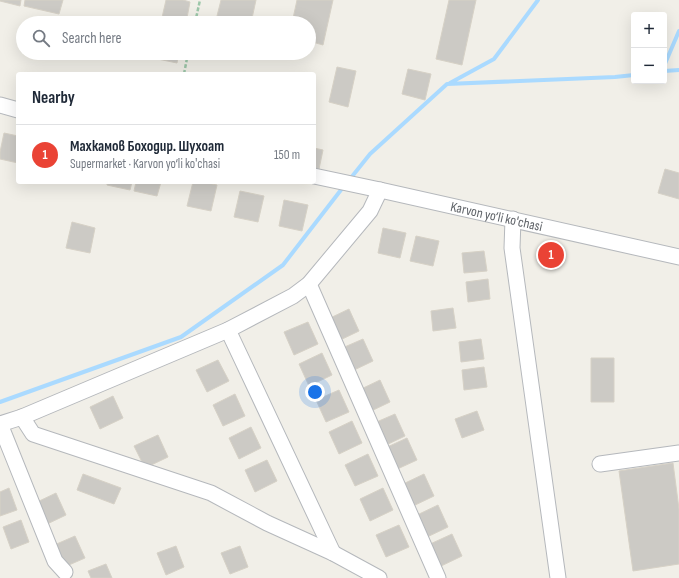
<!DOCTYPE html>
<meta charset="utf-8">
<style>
body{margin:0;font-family:"Sofia Sans Condensed",sans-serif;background:#f2f2f3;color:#1f2937}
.controls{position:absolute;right:12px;top:12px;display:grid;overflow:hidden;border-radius:4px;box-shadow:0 4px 16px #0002}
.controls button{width:36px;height:36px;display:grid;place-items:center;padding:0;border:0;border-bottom:1px solid #e0e1e3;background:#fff;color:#1f2937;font:20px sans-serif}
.you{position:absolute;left:315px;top:392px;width:14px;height:14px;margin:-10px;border:3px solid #fff;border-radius:50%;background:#1a73e8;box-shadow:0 0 0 6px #1a73e833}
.badge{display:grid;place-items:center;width:26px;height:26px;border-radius:50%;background:#ea4335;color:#fff;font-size:13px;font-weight:700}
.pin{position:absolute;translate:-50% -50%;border:2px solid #fff;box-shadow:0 1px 4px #0006}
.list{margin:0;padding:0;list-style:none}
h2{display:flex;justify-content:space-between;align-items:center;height:52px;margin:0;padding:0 16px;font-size:17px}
h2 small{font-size:13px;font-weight:400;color:#747a83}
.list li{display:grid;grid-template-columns:26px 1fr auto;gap:12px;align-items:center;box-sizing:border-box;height:60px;padding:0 16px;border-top:1px solid #e0e1e3}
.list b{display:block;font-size:15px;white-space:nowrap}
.list p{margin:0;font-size:13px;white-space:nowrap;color:#747a83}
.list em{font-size:13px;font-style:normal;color:#747a83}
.icon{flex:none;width:22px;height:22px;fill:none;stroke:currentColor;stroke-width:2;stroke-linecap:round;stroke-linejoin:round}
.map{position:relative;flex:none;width:679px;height:578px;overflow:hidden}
.search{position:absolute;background:#fff;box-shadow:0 4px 16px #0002;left:16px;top:16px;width:300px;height:44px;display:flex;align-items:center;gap:10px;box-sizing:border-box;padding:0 14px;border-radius:22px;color:#747a83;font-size:15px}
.panel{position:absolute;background:#fff;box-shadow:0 4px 16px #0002;left:16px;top:72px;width:300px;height:112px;border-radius:4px}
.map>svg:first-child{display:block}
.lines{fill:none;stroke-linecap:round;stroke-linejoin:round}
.stream{stroke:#aadaff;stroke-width:4}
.building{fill:#cccac5;stroke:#d6d1c6}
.minor-casing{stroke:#b5b8bc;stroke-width:17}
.path{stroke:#9cc7a9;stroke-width:2.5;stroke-dasharray:4 2;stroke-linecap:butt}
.minor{stroke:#fff;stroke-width:15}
.labels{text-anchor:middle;stroke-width:3;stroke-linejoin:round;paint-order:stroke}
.street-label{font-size:14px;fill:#5f6368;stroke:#fff}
</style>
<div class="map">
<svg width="679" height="578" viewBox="0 0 679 578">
<rect width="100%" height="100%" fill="#f1efe8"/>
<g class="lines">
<path class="stream" d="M664,66L679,31
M664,71L679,70
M450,83L494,59L538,0
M350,179L370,154L447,84L615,77L634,75
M0,402L181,337L283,265L344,186"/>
</g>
<path class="building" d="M0,0H21L20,6L0,1Z
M25,0H63L59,14L24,6Z
M166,0H183L190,2L186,23H165L161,22Z
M221,0H256L251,23H232L216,20Z
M297,0H333L323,45L309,41V23H292Z
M449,0H476L462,65L436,59Z
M154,53H179L177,63L153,58Z
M337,67L356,71L348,107L329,102Z
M408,69L431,74L425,100L402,94Z
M4,133L18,136V163L0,159V152Z
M314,148L323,150L319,169L314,168Z
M665,169L679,173V199L658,193Z
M107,182H132L130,190L107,185Z
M136,182H161L157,196L134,191Z
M193,182H202L217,185L211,211L187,206Z
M240,191L264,196L258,222L234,217Z
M284,200L308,205L302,231L279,226Z
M72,222L95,228L90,253L66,248Z
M383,228L406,233L400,258L378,253Z
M416,236L439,241L433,266L410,261Z
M484,251L487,271L464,273L462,253Z
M488,279L490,299L468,302L466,282Z
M453,308L456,328L433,331L431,311Z
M349,309L359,331L336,342L326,320Z
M308,322L318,344L294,355L284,332Z
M363,339L373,361L350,372L340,349Z
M481,339L484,359L461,362L459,342Z
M322,353L332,375L309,386L299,364Z
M591,358H614V402H591Z
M218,360L229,381L207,392L196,370Z
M484,367L487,387L464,390L462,370Z
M380,380L390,402L367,413L357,391Z
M339,390L349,412L326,422L316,400Z
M235,394L245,416L223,426L213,405Z
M113,396L123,418L100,429L90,407Z
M477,411L484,430L462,438L455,419Z
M395,414L405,436L382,447L372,424Z
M352,421L362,443L339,454L329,432Z
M251,427L261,448L239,459L229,438Z
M158,435L168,457L145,468L134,446Z
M407,438L417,460L393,471L383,449Z
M368,454L378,476L355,486L345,465Z
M267,460L277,481L255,492L245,470Z
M673,463L679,509V564L633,571L619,471Z
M83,474L121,488L114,504L77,490Z
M424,474L434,496L411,507L401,485Z
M9,488L17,510L0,516V492Z
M383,488L393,510L370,521L360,499Z
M56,493L66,515L43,526L33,504Z
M438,505L448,527L425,538L415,516Z
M21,520L29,542L11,549L3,527Z
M399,525L409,547L386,557L376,535Z
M452,534L462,556L439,567L428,545Z
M75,536L85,558L62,568L52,546Z
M176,546L184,567L166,575L157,553Z
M240,546L248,567L230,574L221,553Z
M106,564L112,578H91L88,571Z"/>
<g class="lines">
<defs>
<g id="minor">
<path d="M0,105L18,110"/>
<path id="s1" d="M314,176L380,190L679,257"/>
<path d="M513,219L512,248L558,578"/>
<path d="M309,284L438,578"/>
<path d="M228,330L333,553"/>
<path d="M22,417L33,434L211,493L267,523L333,553L379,578"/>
<path d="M0,424L22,417L228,330L293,296L309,284L370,211L380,190"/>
<path d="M0,424L55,561L65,572"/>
<path d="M600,464L679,453"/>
</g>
</defs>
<use href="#minor" class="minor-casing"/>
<path class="path" d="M195,23L200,0
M184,74L188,53"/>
<use href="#minor" class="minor"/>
</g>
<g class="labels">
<g class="street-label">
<text dy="5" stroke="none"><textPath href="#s1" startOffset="187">Karvon yo‘li ko'chasi</textPath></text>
</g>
</g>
</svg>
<div class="controls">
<button>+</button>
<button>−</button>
</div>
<div class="you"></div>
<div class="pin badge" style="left:551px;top:255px">1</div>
<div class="search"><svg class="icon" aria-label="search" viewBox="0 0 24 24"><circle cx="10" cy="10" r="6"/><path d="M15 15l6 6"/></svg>Search here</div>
<section class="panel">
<h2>Nearby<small></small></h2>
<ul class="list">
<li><span class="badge">1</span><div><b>Махкамов Боходир. Шухоат</b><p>Supermarket · Karvon yo‘li ko'chasi</p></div><em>150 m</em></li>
</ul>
</section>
</div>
